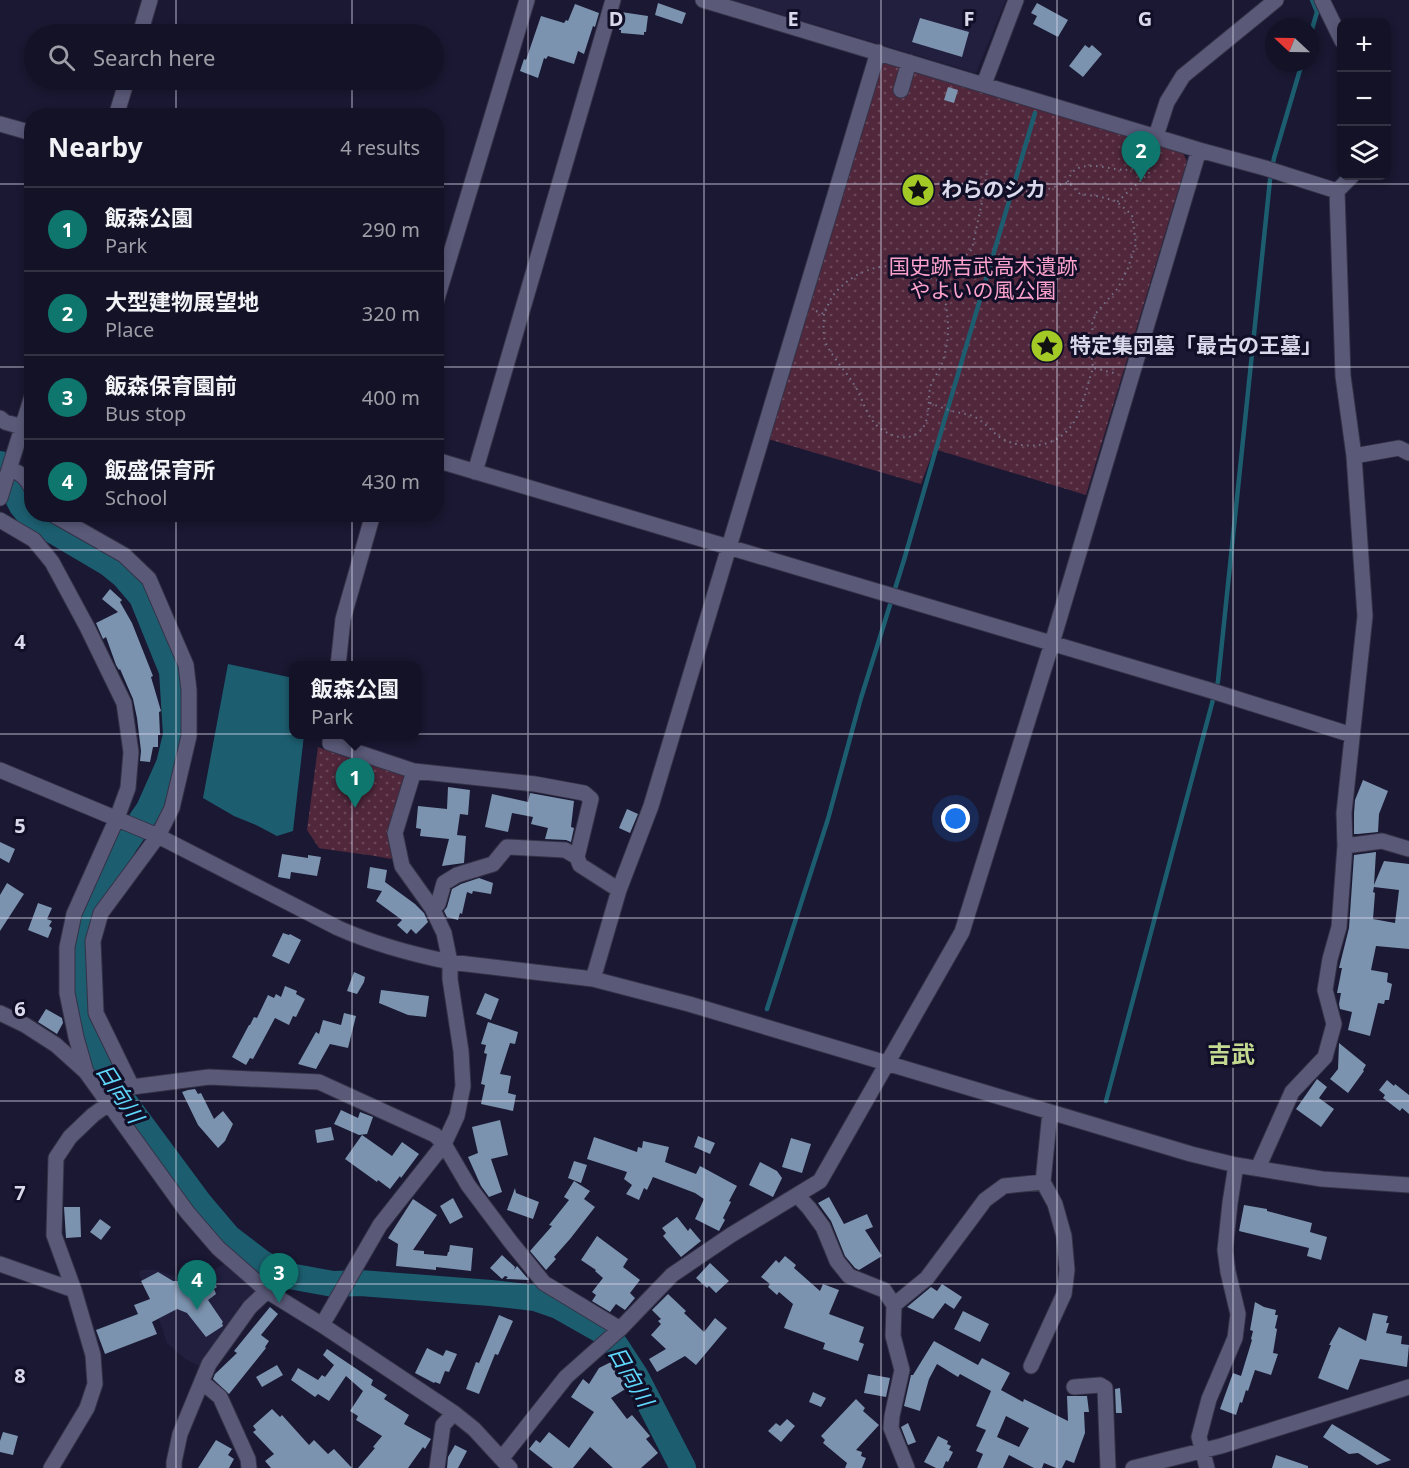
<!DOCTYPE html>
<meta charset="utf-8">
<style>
body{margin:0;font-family:"Noto Sans","Noto Sans JP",sans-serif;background:#1d1b2e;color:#f1f3f6}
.controls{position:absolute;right:18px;top:18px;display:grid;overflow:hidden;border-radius:12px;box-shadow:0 3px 9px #0003}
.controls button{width:54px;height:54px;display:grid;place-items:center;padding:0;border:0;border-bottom:2px solid #333243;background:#141226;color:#f1f3f6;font:30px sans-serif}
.compass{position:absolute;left:1265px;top:18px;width:54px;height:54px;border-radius:50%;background:#141226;box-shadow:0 3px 9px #0003;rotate:292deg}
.you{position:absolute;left:956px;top:819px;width:21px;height:21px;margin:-15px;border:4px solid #fff;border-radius:50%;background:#1a73e8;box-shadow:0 0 0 9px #1a73e833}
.badge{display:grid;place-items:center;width:39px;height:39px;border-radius:50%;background:#0f766e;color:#fff;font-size:20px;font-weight:700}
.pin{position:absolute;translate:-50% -50px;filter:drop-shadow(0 2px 3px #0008)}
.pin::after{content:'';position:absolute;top:32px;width:21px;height:18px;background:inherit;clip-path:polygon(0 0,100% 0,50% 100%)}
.popup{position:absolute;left:289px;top:661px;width:132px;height:78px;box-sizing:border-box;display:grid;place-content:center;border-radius:12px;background:#141226;filter:drop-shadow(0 2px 4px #0005);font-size:20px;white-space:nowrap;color:#9d9ea7}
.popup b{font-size:22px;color:#f1f3f6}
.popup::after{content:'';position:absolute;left:50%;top:100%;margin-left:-12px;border:12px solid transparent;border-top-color:#141226}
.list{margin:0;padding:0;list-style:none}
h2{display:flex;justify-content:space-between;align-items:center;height:78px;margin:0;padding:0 24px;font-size:26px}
h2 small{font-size:20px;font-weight:400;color:#9d9ea7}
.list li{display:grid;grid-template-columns:39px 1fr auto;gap:18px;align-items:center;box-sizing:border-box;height:84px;padding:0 24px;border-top:2px solid #333243}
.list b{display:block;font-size:22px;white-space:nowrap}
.list p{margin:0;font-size:20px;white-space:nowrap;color:#9d9ea7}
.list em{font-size:20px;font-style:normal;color:#9d9ea7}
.icon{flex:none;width:33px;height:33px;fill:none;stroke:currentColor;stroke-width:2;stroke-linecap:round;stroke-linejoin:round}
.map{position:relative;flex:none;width:1409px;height:1468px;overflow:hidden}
.search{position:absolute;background:#141226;box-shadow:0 3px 9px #0003;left:24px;top:24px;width:420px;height:66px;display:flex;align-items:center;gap:15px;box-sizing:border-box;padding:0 21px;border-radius:33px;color:#9d9ea7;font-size:22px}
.panel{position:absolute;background:#141226;box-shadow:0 3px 9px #0003;left:24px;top:108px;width:420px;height:414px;border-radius:24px}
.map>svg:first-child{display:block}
.built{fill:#211e3e}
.park{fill:url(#park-dots)}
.water{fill:#1c5e70}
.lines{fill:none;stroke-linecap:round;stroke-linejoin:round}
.stream{stroke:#1c5e70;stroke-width:4.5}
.river{stroke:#1c5e70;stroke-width:26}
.building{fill:#7c93af;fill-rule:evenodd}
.minor-casing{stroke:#343247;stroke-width:17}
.path{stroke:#75748a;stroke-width:2;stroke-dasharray:1.5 4.5;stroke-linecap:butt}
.minor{stroke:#5a5978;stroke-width:15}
.grid{fill:none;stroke:#d9d9eb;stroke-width:1.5;stroke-opacity:0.55}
.labels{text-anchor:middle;stroke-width:6;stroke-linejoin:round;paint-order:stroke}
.poi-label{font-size:21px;font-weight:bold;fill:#d9d9eb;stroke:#110f28;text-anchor:start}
.park-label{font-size:21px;fill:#fba1cb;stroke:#110f28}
.water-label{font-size:22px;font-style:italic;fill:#5fd8fc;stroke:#110f28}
.quarter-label{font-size:24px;font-weight:bold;fill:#c3da90;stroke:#110f28}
.grid-label{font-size:20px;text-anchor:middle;font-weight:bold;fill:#d9d9eb;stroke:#110f28;stroke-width:6;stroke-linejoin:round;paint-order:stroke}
</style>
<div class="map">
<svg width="1409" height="1468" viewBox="0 0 1409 1468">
<defs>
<pattern id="park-dots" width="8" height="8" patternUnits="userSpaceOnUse" patternTransform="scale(1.5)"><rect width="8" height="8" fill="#51273c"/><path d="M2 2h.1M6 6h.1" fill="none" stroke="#694658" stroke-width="1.8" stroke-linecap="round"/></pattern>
</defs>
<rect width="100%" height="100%" fill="#1a1832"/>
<path class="built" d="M733,0H1006L976,73Z
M225,1264L255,1291L241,1304L229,1324L199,1366L185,1359L167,1343L158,1316L139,1274L140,1270H157L183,1279L202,1275Z"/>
<path class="park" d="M887,62L1182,151L1187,161L1086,495L934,449L921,484L768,439L879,65Z
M318,747L342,756L400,772L406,780L393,856L391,859C368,854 343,852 319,848L307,830Z"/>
<path class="water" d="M228,664L293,678L294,734L304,735L293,831L277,836L256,825L234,816L203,798Z"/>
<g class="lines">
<path class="stream" d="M1310,36L1317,12L1312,0
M767,1009L828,819L861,698L904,560L943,425L1035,113
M1106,1101L1218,681L1270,180L1274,158L1302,63"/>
<path class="river" d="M0,464L22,506L32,518L108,563L124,576L142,597L172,671L176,735L169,764L149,809L125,844L91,902L78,932L75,959L77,989L85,1024L100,1069L200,1204L228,1237L262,1263L284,1275L333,1284L360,1283L491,1293L535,1298L558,1306L604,1332L616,1346L635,1375L683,1468"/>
</g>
<path class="building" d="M658,3L686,13L682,24L655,15Z
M1037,3L1068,20L1058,37L1033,24L1037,16L1031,13Z
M575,4L599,13L595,27L593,26L584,54L578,51L574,64L548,56L546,59L544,58L538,78L520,71L524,59L526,60L541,16L564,23L566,20L568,21Z
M621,12L648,16L646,32H644V35L621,33V30H619Z
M920,18L969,32L962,57L912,42Z
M1085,45L1089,48L1092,45L1102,54L1083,77L1069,66Z
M948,87L958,90L954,103L944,100Z
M110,589L122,600L120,602L132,623L153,676L151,677L161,711L159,712L160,735H158V747H153L150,762L140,761L141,751L137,718L133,699L120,669L119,670L116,665L106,637L103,639L96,623L118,612L102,599Z
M1363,780L1388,791L1379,814L1378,832L1358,834H1354V813L1355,800Z
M448,787L470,790L468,815L460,814L457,835L466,836L464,863L442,866L449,839L420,836L421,829L416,828L418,806L447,809Z
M530,793L574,801L571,827L574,828L571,842L566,840L545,839L548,828L531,824L533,817L512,813L508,832L485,827L492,794L528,802Z
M627,809L638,814L630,833L619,828Z
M0,842L15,849L9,863L0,858Z
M1376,852L1374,885L1384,861L1409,864V949L1376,946L1371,970L1388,973L1387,982L1392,984L1389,1000H1385L1384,1004L1378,1003L1370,1036L1348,1030L1352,1012L1340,1009L1339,1004L1341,993H1337L1342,968H1339L1349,928L1354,855ZM1374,887L1399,890L1395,923L1373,919L1375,893L1373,892Z
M282,854L308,858V855L321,857L317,876L291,872L290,879L278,877Z
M370,867L387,870L385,882L415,904L424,913L428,922L416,934L411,929L407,934L397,925L402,920L376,901L382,891L367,888Z
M479,878L493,883L491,894L473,891L472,894L467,892L462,914L460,913L458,920L447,917L444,911L447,907L452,889L461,884Z
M7,883L24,894L0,931V895Z
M38,903L52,908L47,919L52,921L49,926L52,928L48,938L28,930Z
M283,933L289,935L290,934L301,940L289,964L272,956Z
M354,972L365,977L364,982L357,994L347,991Z
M285,986L297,991L296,994L305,999L296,1017L293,1016L289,1025L275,1018L253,1059L250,1058L246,1065L232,1057L249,1025H250L254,1017L257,1018L268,995L274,998L276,994L281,997Z
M381,990L429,996L426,1017L408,1015L379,1003Z
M485,993L499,999L491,1020L476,1014Z
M46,1009L62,1018L63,1023L57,1034L38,1022Z
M344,1013L356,1016L348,1048L330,1044L316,1069L298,1064L316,1032L319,1034L323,1020L341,1025Z
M488,1022L518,1032L515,1044L510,1043L500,1074L511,1076L508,1093L516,1095L513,1111L481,1104L485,1085L481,1084L487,1054L484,1053L486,1045L481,1044Z
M1339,1043L1366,1065L1363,1070L1364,1071L1348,1093L1330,1079L1338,1069Z
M1317,1079L1327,1087L1319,1098L1334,1109L1321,1127L1296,1109Z
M1387,1080L1394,1086L1395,1084L1409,1095V1114L1402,1108L1400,1111L1383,1098L1385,1095L1379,1090Z
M195,1089L198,1094L201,1093L214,1119L223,1111L233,1124L225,1141L218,1148L198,1125L182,1092L188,1090Z
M341,1110L358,1118L360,1112L373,1117L367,1134L359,1135L334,1124Z
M500,1120L508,1155L491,1159L502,1192L489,1197L481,1186L468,1157L478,1153L472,1127Z
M331,1127L334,1140L317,1143L315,1130Z
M362,1135L392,1156L402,1142L419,1154L401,1178L400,1176L390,1189L378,1180L377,1182L345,1159Z
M698,1136L715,1143L710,1154L694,1147Z
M594,1137L637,1152L638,1147L642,1148L643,1141L669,1147L665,1162L696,1174L700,1166L737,1186L729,1201L731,1202L723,1218L725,1220L719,1231L695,1219L704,1199L695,1193L653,1177L647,1190L644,1188L639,1200L626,1194L632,1185L624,1179L627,1172L587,1159Z
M791,1138L811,1144L802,1173L782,1167Z
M574,1161L587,1165L581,1183L568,1178Z
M760,1162L777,1171L782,1178L773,1197L749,1185Z
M574,1181L590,1191L584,1199L595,1207L570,1239L554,1257L556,1259L546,1270L530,1251L552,1226L549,1225L569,1200L564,1197Z
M515,1188L516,1193L539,1202L533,1219L507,1210Z
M829,1197L844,1224L867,1214L873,1227L865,1230L882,1256L859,1270L855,1268L845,1256L831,1221L818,1203Z
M453,1198L463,1217L450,1224L440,1206Z
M413,1199L437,1215L413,1250L424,1251V1254L447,1256L448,1252H449L450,1245L473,1248L471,1271L436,1267V1270L396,1266L398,1244L388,1238Z
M1244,1205L1267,1209V1211L1312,1223L1310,1232L1327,1237L1321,1260L1307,1256L1309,1248L1239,1231Z
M64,1207H80L81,1237L66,1238Z
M677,1217L688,1231L690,1228L701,1241L681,1257L663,1236L666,1233L662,1228Z
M100,1219L111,1227L101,1240L90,1232Z
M597,1236L628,1259L623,1267L640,1280L630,1293L635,1298L625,1310L616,1304L610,1312L592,1301L596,1295L592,1292L603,1278L595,1271L596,1270L581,1260Z
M502,1255L515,1267L514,1270L517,1266L529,1280L506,1279L508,1277L505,1276L502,1279L490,1268Z
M785,1256L796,1265L794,1268L820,1291L823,1284L839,1290L829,1314L864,1327L859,1342L864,1344L858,1361L823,1349L825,1343L784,1328L793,1304L779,1292L777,1295L768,1287L770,1284L761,1277L776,1260L779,1263Z
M710,1263L729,1281L716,1293L709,1286L707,1288L696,1278Z
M158,1272L173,1281H198L204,1275L206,1278L210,1277L217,1287L214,1289L216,1294L208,1300L223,1322L222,1323L223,1326L206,1337L187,1313L177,1309L152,1322L157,1334L105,1354L96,1330L138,1314L134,1305L150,1299L141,1281Z
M942,1284L962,1297L954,1309L945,1303L933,1319L907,1307L931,1287L937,1291Z
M668,1294L686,1311L684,1313L704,1332L715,1318L727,1328L696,1365L685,1356L657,1372L649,1359L666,1349L651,1335L661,1324L658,1321L661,1319L652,1310Z
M1255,1302L1264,1307L1276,1310L1275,1315H1278L1275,1328L1277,1329L1273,1353L1278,1354L1271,1375L1255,1370L1248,1391L1246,1390L1242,1403L1240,1402L1236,1415L1220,1409L1233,1373L1241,1376L1252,1340L1251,1339L1253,1331L1250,1330Z
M270,1307L278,1314L261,1335L269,1341L265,1347L266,1348L229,1394L213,1379L215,1374L237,1353L234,1351Z
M963,1311L989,1324L980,1342L954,1329Z
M1373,1313L1388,1316L1386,1323H1389L1386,1333L1402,1336L1401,1344L1409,1345L1407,1367L1360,1359L1348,1390L1318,1378L1331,1345H1329L1339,1327L1366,1341Z
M499,1315L513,1321L498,1355L495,1354L479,1394L466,1389L476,1362L479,1363Z
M934,1341L978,1365L982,1358L1010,1373L1001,1390L1023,1402L1024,1399L1068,1421L1067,1396H1087L1089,1412H1084L1085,1433L1074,1463L1066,1460L1062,1468H1056L1044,1463L1042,1468H1034L1009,1455L1003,1468H977L983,1454L976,1451L986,1430L976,1426L991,1391L960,1374L958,1377L937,1364L929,1379L920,1411L904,1406L911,1375H913ZM1006,1416L1029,1428L1019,1447L997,1437Z
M427,1348L443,1356L446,1350L457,1354L449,1372L445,1371L440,1384L435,1382L434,1383L415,1373Z
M327,1349L373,1380L371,1385L387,1395L384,1399L409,1415L404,1424L431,1439L425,1449L423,1447L408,1468H358L375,1448L373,1447L382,1436L356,1420L358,1416L350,1411L363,1391L346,1376L329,1401L318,1394L315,1397L291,1380L298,1368L318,1380L322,1375L325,1377L334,1365L323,1355Z
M611,1362L627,1388L611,1398L627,1419L632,1415L650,1436L646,1439L658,1453L641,1468H613L590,1447L573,1468H553L529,1449L536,1440L540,1443L549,1432L569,1448L594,1412L571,1397L583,1379L589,1384L599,1368Z
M277,1365L283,1375L262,1387L256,1377Z
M868,1374L890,1378L886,1397L864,1393Z
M1120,1388L1122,1413H1116L1115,1389Z
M813,1392L826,1398L821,1407L809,1402Z
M856,1399L865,1408L863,1411L879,1425L856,1450L862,1452L861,1456L866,1458L862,1468H845L847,1463L823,1443L825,1440L821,1436Z
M272,1409L280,1417L282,1415L309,1445L314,1440L328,1454L334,1449L352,1468H271L265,1461L274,1454L253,1432L256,1430L253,1426Z
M787,1419L795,1426L781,1442L768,1431L776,1423L780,1426Z
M908,1423L916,1442L908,1445L901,1427Z
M1332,1424L1365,1444L1391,1460L1377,1465L1358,1453L1349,1454L1323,1437Z
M3,1432L18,1436L13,1455L0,1452V1441Z
M938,1436L948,1441L947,1444L951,1446L949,1450L953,1452L948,1462L946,1461L943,1468H936L924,1462Z
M216,1440L232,1449L228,1455L234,1459L229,1468H198Z
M455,1445L467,1451L458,1468H447L448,1457Z
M1276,1455L1308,1466V1468H1272Z"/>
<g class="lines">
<defs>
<path id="minor" d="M703,0L1199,150L1265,168L1337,191
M1322,0L1342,41
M140,34L150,0
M984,84L1016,0
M901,90L909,62
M116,116L127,80
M0,124L32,133
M1156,136L1167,102L1183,76L1276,0
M1352,176L1337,191L1343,376L1354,456
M436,302L527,0
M0,418L5,422L22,427
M1409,453L1399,448L1354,456L1365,616L1344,813L1345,846L1382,841L1409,849
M436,460L1209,690L1352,735
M10,469C21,473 27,478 32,489
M475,472L613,0
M0,498L32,396
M52,514L124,555L149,579L186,665L189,690V736L172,808L158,836L101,913L93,941L96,1013L132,1087L209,1077L319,1082L435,1135L444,1144L468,1185L510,1241L544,1283L620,1329
M0,520L34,540L52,562L87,627L124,703L131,752L128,788L117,818L74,914L67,947V993L76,1037L86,1072
M338,666L343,619L373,514
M331,734L330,743L414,771L535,784L584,793L591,799L577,857
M0,770L158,836L338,928C374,944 411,954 450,962L593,979L689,1004L1191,1154L1236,1165L1322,1179L1409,1185
M432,908L438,904L444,883L457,875L493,864L507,847L565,850L577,857L580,865L619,890
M593,979L619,890L651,806L878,52
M0,1013L25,1025L56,1045L86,1072L187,1212L218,1248L267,1291L322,1325L454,1413L474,1429L510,1468
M1258,1168L1292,1092L1325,1057L1334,1024L1325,990L1330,959L1339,927L1345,846
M797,1195L809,1208L823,1227L837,1261L849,1276L884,1290L894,1305L893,1336L902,1370L892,1416L891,1428L907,1468
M0,1264L74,1290
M894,1305L927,1278L985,1200L1004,1186L1043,1182
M322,1325L380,1225L444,1144L457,1116L463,1086L461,1051L450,979V962L444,933L432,908L402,866L395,833L414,771
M1031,1366L1064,1294L1067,1270L1064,1236L1055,1204L1043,1182L1050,1112
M202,1382L220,1397L248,1459L249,1468
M1074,1387L1100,1385L1105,1388L1108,1468
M502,1458L566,1377L620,1329L672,1275L731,1235L820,1181L962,932L1052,643L1199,150
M51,1468L87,1408L95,1384L93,1355L74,1290L54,1235L56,1158L70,1137L93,1115L132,1087
M174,1468V1462L180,1434L209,1364L250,1307L267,1291
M437,1468L443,1425L454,1413
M1133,1468L1221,1446L1409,1387
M1207,1468L1199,1437L1209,1399L1235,1338L1238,1314L1228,1272L1225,1250L1230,1203L1236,1165"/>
</defs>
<use href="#minor" class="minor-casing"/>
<path class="path" d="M1068,182C1073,156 1107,169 1124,170C1130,170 1136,168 1143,165L1151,171L1117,202
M985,184L1009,185L1034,194L1068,182L1080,194L1097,196L1116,201L1132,215L1136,244L1128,268L1118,288L1096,313L1092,324L1093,337L1091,352L1093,368
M816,311L824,314C827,308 829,302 832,297C849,274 878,261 906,268C918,272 929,278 941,282L972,249L982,202L987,172
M824,314C824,321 823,329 824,337C826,350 845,370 853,383C861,394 864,409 872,420C883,436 914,447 925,424C930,412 928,400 930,388C932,380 939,372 942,363C952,336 948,310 941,282
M930,403C938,406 947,410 956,412C964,414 971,414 978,419C988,425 996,437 1007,441C1031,451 1062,445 1075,420C1084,404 1087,385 1093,368L1118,374"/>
<use href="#minor" class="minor"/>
</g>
<path class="grid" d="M176,0V34M352,0V34M528,0V1468M704,0V1468M881,0V1468M1057,0V1468M1233,0V1468M176,80V116M352,80V116M0,184H32M436,184H1409M0,367H32M436,367H1409M176,514V1468M352,514V1468M0,550H1409M0,734H1409M0,918H1409M0,1101H1409M0,1284H1409"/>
<defs>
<symbol id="sight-disc" viewBox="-11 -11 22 22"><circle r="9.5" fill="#a3c926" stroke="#110f28"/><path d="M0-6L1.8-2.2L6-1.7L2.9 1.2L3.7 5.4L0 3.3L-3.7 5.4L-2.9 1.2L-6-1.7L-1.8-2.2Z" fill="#111"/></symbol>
</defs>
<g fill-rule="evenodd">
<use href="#sight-disc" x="899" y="171" width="38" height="38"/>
<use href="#sight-disc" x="1028" y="327" width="38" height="38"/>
</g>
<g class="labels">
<g class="poi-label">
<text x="941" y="197">わらのシカ</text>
<text x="1070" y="353">特定集団墓「最古の王墓」</text>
</g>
<g class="park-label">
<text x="983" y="274">国史跡吉武高木遺跡<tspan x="983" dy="24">やよいの風公園</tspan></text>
</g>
<g class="water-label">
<text transform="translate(120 1093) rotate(57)" y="8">日向川</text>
<text transform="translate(631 1376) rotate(60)" y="8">日向川</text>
</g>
<g class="quarter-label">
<text x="1231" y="1063">吉武</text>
</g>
</g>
<g class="grid-label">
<text x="616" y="26">D</text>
<text x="793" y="26">E</text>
<text x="969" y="26">F</text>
<text x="1145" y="26">G</text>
<text x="20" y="649">4</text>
<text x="20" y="833">5</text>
<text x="20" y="1016">6</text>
<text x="20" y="1200">7</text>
<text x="20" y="1383">8</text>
</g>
</svg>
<div class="controls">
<button>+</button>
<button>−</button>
<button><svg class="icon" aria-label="layers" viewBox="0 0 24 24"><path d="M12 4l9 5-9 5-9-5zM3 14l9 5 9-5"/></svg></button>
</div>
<svg class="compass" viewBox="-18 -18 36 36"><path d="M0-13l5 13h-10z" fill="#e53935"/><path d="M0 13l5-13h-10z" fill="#9d9ea7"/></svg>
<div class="you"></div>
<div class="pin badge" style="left:355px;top:808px">1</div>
<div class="popup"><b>飯森公園</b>Park</div>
<div class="pin badge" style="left:1141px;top:181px">2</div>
<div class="pin badge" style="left:279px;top:1303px">3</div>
<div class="pin badge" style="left:197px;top:1310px">4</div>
<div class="search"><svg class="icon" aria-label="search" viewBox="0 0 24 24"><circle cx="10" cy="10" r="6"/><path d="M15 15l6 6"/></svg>Search here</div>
<section class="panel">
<h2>Nearby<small>4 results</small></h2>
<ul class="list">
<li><span class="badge">1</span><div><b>飯森公園</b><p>Park</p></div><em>290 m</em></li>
<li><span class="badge">2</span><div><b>大型建物展望地</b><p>Place</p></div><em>320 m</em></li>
<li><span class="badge">3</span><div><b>飯森保育園前</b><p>Bus stop</p></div><em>400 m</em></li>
<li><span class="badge">4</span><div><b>飯盛保育所</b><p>School</p></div><em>430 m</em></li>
</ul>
</section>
</div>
